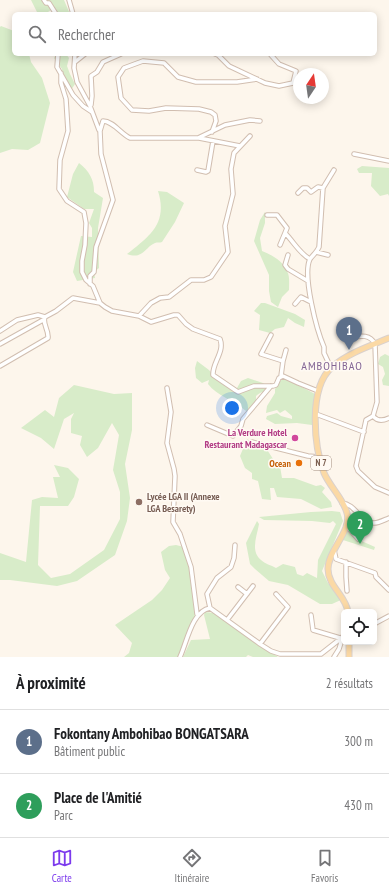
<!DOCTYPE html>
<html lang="fr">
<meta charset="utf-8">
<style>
body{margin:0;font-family:"PT Sans Narrow",sans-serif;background:#f2f2f2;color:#202124}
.controls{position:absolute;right:12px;bottom:12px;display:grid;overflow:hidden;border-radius:6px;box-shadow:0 2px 10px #0003}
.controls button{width:36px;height:36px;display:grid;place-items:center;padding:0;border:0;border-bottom:1px solid #e0e0e0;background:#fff;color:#202124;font:20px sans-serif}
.compass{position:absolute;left:293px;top:68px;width:36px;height:36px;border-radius:50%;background:#fff;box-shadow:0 2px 10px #0003;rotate:13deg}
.you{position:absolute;left:232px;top:408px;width:14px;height:14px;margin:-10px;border:3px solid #fff;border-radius:50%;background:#1a73e8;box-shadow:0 0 0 6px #1a73e833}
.badge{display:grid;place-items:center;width:26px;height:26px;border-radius:50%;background:#7c3aed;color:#fff;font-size:13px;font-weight:700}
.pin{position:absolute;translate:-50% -33px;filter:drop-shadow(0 1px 2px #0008)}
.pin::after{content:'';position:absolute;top:21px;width:14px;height:12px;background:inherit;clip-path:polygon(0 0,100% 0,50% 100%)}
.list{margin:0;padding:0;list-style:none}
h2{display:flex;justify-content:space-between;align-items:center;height:52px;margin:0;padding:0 16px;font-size:17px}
h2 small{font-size:13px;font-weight:400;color:#757577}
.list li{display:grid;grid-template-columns:26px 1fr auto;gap:12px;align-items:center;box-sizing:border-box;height:64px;padding:0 16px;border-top:1px solid #e0e0e0}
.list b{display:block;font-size:15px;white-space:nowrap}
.list p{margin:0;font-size:13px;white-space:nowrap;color:#757577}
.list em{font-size:13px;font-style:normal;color:#757577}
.icon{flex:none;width:22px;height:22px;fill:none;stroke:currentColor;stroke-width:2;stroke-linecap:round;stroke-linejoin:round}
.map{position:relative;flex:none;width:389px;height:657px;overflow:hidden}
.search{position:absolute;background:#fff;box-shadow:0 2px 10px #0003;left:12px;right:12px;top:12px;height:44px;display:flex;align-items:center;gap:10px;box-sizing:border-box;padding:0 14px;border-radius:6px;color:#757577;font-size:15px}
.sheet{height:180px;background:#fff}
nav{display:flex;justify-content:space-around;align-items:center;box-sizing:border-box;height:56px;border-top:1px solid #e0e0e0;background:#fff;font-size:11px;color:#757577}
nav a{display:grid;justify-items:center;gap:2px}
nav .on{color:#7c3aed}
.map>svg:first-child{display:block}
.green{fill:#d8ecc9}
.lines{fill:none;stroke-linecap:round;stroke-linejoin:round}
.street-casing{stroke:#d1beb0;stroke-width:5.5}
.primary-casing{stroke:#dad1cd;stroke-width:7}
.street{stroke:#fff;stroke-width:3.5}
.primary{stroke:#fbd9a5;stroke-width:5}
.hotel-dot{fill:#d1479c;stroke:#fffaf3;stroke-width:1.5}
.food-dot{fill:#e8710a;stroke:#fffaf3;stroke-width:1.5}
.education-dot{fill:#8d6e63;stroke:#fffaf3;stroke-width:1.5}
.labels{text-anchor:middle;stroke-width:3;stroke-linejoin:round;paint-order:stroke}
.shield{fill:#fffaf3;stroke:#a28b7f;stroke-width:1}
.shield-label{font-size:9px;font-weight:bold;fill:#7a5c4d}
.hotel-label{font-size:10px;font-weight:bold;fill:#b23c85;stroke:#fffaf3;text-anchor:end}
.food-label{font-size:10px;font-weight:bold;fill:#c56008;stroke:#fffaf3;text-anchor:end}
.education-label{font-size:10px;font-weight:bold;fill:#785e54;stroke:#fffaf3;text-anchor:start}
.quarter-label{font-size:12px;letter-spacing:1px;fill:#846695;stroke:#fffaf3}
</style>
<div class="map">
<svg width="389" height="657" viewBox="0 0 389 657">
<rect width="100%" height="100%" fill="#fdf6ec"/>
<path class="green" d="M31,0H64L70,14H54L51,10L45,14H38Z
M1,26L14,31V54H29L31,62L42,78L50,103L40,143L28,150L12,149L0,153V27Z
M56,54H66L69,58L67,66L70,74L75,84L71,90L64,84L62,69L54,58Z
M79,163C89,171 94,179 94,192L103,198L98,228L99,268L94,272L95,278L77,281L73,272L81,236L92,237V228L89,223L94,209H84L67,197L73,174Z
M362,166L389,168V196L388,194L380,196L371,186L372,173H359L357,169Z
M158,191L167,192L184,203L175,222L162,242C160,243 157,242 155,243C145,247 143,260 127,254C150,236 168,223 158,191Z
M265,212V223L260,238L262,251C272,255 283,261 287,271C290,276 289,284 289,290L282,297L278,307L271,302L269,291V275L254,241L260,220Z
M261,303H265L295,314L305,320L304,327L295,323L288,318L284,327L275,329L270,333L259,330L260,315L254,311Z
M385,354L389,356V386L383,385L382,380L385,374L383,367L378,364L380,357Z
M197,361L209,370L214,376L238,393L237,388L241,381L248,378L263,383L269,389C264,392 260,392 256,396V402L252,410L246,411C234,400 217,396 208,384L209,380L202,383L196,378L195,368Z
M283,377L315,394L312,425L297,423L275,424L266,419L267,416L277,413L281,416L292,419V416L285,410L280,413L277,410L266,413L267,406L275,393V389Z
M74,385L114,394L132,393V430L125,464L130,498L127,521L115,555L77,581L57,586L10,580H0V553L26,562L32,500L42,497L58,498L53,477H60L54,465L68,468L79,479L74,497L68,506H40L38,565L51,578L70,574L104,550L120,519V492L113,470L119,435L112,423L98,448L87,457L80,445L82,436L71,433V419L74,413L64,419L54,449L41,438L21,428L45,410L54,417L59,398Z
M247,439C252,442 258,443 263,446C270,451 272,461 280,466L282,478H294L316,486L321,485L325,488L322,492L331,502L332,507L321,509L301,499L277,497L274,488H270L271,500L262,499L258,481L252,479V473L245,468L240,456Z
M332,511L340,512L343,521L322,571L328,583L343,599L332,604H320L288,585L269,581L255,569L250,564L246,543L257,521L259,524C257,536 250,551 261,560C265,564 271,565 276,568L283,564L295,567L297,574L303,576L307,573L317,578L318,560L336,524L333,521L330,523L312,521L264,520L259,517L311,512Z
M348,531L357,539L375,547L374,550L343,540Z
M176,545L184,547L191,574L197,614L178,657H124L129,653L132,643L115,625L152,600L162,590L170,578L165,570L161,552L169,546Z
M205,612L214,613L278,657H253L248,655L246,657H183L191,640L210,639L204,615Z"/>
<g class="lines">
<defs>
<path id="street" d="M44,0L46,3H49L56,14
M69,0L73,14
M58,54L57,67L73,95L83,106L92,112
M75,54L74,68L77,82L90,106L99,130
M215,54L218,55L229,66L265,83L279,86L293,83L296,71L279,64L270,54
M75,62L85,54
M61,73V83L66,99L68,131L60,160L59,189L67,201L84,212L86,223L85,245L82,261V272L86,280L93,286L100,303L105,307L112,311L139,316L151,322L174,315H178L186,324L193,329L220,339C225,352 212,363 213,375L238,392L254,386H273L276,385L279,378L283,376L298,383L318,391
M91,105L92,96L91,76L97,72L103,62L121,54
M212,132L216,121L215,115L211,112L199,109L166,108L149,111L132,110L121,98L118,77L124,68L143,61L164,63L178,77L196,82H237L257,79
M199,138L240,146
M354,154L389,161
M197,170L206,172L208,171L213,141
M298,193L303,188H307L311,192L318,187L323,188
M267,215H277L287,228L285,233C293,241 300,254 310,259
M280,245L285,233
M316,252L328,255
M288,255L285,265L288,269L308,281
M90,284V276L94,272L96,247L113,200L101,154L100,131L103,121C113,121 121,134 130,138H198L225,125L250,120L260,121
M295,304L301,297L311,302
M139,316L151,303L160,298L169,297L191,280H204L211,277L228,252L225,226L233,194L231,169L234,153L250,136
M0,331L17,320L38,315L45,317L56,311L73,298L100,303
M271,335L261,354L283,361
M345,338C357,337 369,332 375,344L377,402L373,416L366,420L356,466L358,471L375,487L389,493
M0,344L43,320
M0,366L48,338C49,330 42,324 45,317
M331,368L324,353V347C317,331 302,275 310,259C313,255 317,252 319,247L323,188L334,170
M281,376L283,361L286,350
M167,388L171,412L167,443L174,469L175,476L173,522L180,534L191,567L197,614
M316,414L364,432
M373,416C377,421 383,421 389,418
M207,425L233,436L241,426L243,419L271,386
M252,442L308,456L319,457
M342,503C356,504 360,523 374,523C379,523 384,520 389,518
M346,525L358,539
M334,550L336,559L375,573L376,577L389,590
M346,562V577L347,591
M238,587L247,594
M210,608L207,594L217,578L231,567L234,558L235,545
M311,615L313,630L340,638
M227,620L253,586
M374,624L389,616
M260,644L288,607L276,594
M180,657C187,642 192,611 210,608L260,644L271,651L280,654H321L344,636
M334,657L339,649L343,636"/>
<path id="primary" d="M348,612C346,596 328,586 328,569C328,550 352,531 347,513C343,498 330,487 324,473C314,446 308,388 332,367C348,353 370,346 389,338
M349,657V642"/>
</defs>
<use href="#street" class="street-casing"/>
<use href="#primary" class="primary-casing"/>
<use href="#street" class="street"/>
<use href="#primary" class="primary"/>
</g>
<circle class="hotel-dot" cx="295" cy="438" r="4"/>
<circle class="food-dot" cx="299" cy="463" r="4"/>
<circle class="education-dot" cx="139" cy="502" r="4"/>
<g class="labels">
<rect class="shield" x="311" y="456" width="20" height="14" rx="3"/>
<g class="shield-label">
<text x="321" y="466">N 7</text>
</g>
<g class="hotel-label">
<text x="287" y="436">La Verdure Hotel<tspan x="287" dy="12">Restaurant Madagascar</tspan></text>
</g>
<g class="food-label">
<text x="291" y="467">Ocean</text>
</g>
<g class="education-label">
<text x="147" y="500">Lycée LGA II (Annexe<tspan x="147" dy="12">LGA Besarety)</tspan></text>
</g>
<g class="quarter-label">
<text x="332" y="370">AMBOHIBAO</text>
</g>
</g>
</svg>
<div class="controls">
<button><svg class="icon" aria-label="locate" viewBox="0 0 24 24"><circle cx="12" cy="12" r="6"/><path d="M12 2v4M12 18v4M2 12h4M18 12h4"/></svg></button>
</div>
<svg class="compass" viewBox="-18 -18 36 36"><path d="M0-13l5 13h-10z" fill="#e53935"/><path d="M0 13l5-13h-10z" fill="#757577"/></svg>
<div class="you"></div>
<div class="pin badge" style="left:349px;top:350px;background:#5c6f8a">1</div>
<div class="pin badge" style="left:360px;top:544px;background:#2e9e5b">2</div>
<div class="search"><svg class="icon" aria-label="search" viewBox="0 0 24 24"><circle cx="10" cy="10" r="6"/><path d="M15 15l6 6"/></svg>Rechercher</div>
</div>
<section class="sheet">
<h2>À proximité<small>2 résultats</small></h2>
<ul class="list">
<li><span class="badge" style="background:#5c6f8a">1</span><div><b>Fokontany Ambohibao BONGATSARA</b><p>Bâtiment public</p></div><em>300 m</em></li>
<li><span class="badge" style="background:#2e9e5b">2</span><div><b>Place de l'Amitié</b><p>Parc</p></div><em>430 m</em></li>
</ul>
</section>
<nav>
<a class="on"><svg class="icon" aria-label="map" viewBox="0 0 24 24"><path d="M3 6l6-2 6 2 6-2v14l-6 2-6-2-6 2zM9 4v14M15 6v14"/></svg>Carte</a>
<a><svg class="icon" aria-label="directions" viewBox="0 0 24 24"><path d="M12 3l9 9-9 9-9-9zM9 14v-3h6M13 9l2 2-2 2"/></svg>Itinéraire</a>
<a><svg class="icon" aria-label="saved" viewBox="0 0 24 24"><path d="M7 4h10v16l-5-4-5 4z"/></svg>Favoris</a>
</nav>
